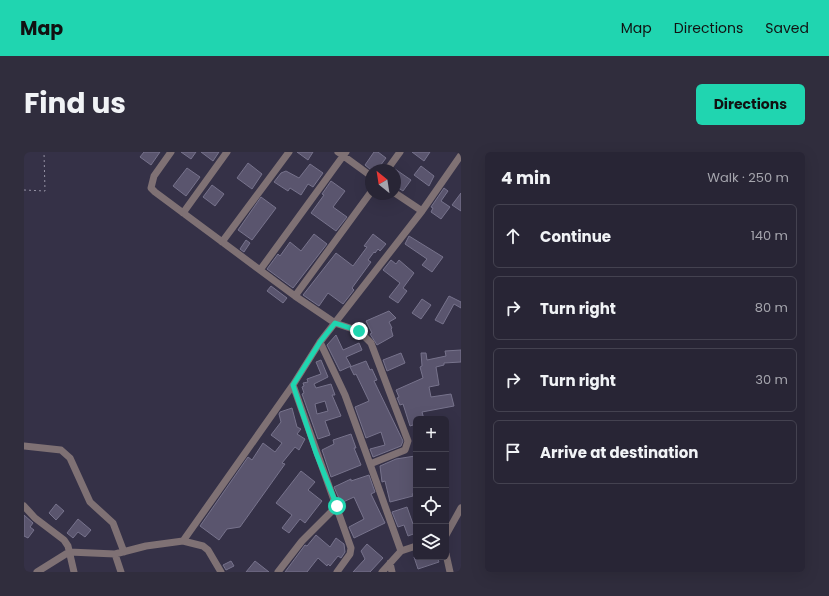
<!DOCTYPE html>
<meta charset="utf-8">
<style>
body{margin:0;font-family:Poppins,sans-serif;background:#302d3d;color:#f1f3f6}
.controls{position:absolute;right:12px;bottom:12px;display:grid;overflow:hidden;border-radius:6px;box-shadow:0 4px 16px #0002}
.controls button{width:36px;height:36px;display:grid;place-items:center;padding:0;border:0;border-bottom:1px solid #444250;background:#282535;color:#f1f3f6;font:20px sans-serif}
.compass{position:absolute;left:341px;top:12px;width:36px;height:36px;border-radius:50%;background:#282535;box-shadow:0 4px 16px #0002;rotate:330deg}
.stop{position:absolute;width:12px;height:12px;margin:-9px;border:3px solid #20d5b0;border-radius:50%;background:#fff}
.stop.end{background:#20d5b0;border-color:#fff;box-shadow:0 1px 4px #0008}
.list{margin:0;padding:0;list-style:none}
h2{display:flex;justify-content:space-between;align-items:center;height:52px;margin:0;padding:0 16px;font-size:17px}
h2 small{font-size:13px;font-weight:400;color:#a5a5ad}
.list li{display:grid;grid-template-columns:26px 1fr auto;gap:12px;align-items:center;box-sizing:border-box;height:64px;margin:0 8px 8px;padding:0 8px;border:1px solid #444250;border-radius:6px}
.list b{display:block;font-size:15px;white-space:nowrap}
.list em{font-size:13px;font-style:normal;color:#a5a5ad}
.icon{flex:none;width:22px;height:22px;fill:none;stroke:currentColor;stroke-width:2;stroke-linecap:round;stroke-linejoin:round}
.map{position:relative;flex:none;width:437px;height:420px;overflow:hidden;border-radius:6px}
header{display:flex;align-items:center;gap:24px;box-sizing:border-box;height:56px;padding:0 20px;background:#20d5b0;color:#111}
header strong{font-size:19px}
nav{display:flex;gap:22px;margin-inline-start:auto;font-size:14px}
.intro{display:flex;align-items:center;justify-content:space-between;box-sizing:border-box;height:96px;padding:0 24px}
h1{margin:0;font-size:28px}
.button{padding:10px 18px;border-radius:6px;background:#20d5b0;color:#111;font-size:14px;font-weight:700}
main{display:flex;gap:24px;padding:0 24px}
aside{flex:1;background:#282535;border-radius:6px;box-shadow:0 4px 16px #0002}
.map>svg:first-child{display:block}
.building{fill:#5a556e;stroke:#77738c;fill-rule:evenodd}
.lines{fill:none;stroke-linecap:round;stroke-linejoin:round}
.path{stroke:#9592a4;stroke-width:1;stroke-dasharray:2 3;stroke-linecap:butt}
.street{stroke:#7f7174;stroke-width:7}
.route{stroke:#20d5b0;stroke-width:5}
</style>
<header>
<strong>Map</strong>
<nav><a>Map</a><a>Directions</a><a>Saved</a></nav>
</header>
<div class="intro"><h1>Find us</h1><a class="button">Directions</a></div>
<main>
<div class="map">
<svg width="437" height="420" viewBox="0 0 437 420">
<rect width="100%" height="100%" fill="#353147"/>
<path class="building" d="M120,0H136L127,13L116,5Z
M157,0H172L167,7Z
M177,0H195L189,9Z
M273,0H289L284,8Z
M350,0H354L362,6L353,18H347L341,13Z
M388,0H406L400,9Z
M224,11L238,22L228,37L213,26Z
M286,12L299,21L289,35L284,32L277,43L266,36L264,39L250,30L257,21L262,19L275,26Z
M397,14L410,24L405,34L390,23Z
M163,16L176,25L162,44L149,34Z
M371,17L387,28L379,39L371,34Z
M307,29L321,39L309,55L323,65L312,79L287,61L300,43L298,42Z
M188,33L200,42L191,54L179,45Z
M420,36L424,39L417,49L426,55L417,67L407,60L409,56L407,55Z
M437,41V59L428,53Z
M237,45L252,56L228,88L214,78Z
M290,82L303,92L269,136L243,117L254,102L256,104L266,90L277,99Z
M349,82L362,92L356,99L354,97L351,101L350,100L344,108L347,110L328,136L330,138L319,152L304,141L295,154L279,143L312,101L329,114L343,95L340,94Z
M385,84L419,105L408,120L398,113L403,107L381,92Z
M222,88L226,91L220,100L216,97Z
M367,108L372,112L375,108L390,121L379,136L383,139L374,151L365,145L376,131L359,118Z
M247,134L263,146L259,151L243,139Z
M425,144L437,150V156L430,152L419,172L411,168Z
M398,147L407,153L397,167L388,161Z
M365,159L372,166L365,170L368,176L367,177L369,184L353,193L346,182L348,181L342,169Z
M312,183L319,198L335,191L338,198L322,205L327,214L316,219L303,193Z
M437,198V210L420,211V213L412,215L415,233L405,235L407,245L427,242L430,254L398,260L400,267H392V272L386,274L379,252L376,253L374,248L373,246L375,245L372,238L399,226L396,215L398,214L397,201H402L403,208L422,204L421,199Z
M377,201L381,211L363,219L359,208Z
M297,208L304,225L290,232L292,236L307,232L311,243H308L317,264L301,269L306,283L294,287L278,242L280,241L278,235L280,234L279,231L284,230L283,227L297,222L292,210ZM301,249L304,259L293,262L291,252Z
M342,209L346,218L348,217L353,228L350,229L379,289L377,294L349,305L346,297L361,293L357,280L342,286L331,255L345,249L332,222L330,223L326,215Z
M268,256L273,275L277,277L273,282L281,287L275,298L271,295L258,311L261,312L216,375L203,377L195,388L176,374L224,305L228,308L239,291L251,300L258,291L247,283L257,270L255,262L256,260Z
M327,282L332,296H330L337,313L307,325L298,298L310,292L309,288Z
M391,304L392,341L388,342L389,344L366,350L361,329L358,330L356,314L372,307Z
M277,319L291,330L284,338L298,349L281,371L276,367L265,381L258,376L268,363L252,351Z
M345,323L351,340L347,342L361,371L330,386L325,375L340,367L330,345L317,351L310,335L327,327V329Z
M32,352L40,359L32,368L25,361Z
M383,355L389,372L392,371V381L384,384L380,373L374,375L368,360Z
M0,363L9,371L6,375L10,378L4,386L0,384Z
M54,367L67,378L61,385L54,380L49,386L43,381Z
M292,383L306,395L312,386L320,392L321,400L317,406L314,404L306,414L304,412L303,414L294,406L283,420H261L281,393L283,394Z
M343,392L359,406L346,420H329L341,407L337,399Z
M390,405H413L415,410L394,417Z
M207,409L210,414L202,418L199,413Z
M231,409L245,420H222Z"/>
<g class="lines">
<path class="path" d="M0,38L21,39L20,0"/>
<path class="street" d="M147,0L130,24L127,36L131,40L271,144L311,171L335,179L347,191L384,289L381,298L346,312L377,399
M314,0L347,24
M363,18L376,0
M371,41L398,59
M159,61L203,0
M198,90L265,0
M236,118L322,0
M271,144L347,40
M296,190L321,243L346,312
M269,233L327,396L326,402L313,420
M0,294L37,298L46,306L66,350L89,371L100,400
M0,354L11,366L40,388L44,394L50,420
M422,383L437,356
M159,389L269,233L296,190L398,59L437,3
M91,402L97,420
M422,402L426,420
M366,411L368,420
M13,420L45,400L91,402L122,394L159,389L179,394L184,398L197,420
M254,420L278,389L313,354
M358,420L377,399L392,394"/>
</g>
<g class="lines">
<path class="route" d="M313,354L292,301L269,233L296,190L311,171L335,179"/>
</g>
</svg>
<div class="controls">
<button>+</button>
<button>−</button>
<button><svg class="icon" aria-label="locate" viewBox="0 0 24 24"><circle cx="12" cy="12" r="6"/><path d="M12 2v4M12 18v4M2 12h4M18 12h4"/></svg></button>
<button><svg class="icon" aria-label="layers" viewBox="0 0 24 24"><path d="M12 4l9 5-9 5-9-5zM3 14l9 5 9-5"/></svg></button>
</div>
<svg class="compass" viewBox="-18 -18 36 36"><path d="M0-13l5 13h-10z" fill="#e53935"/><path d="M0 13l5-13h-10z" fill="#a5a5ad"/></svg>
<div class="stop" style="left:313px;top:354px"></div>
<div class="stop end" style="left:335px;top:179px"></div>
</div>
<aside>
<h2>4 min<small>Walk · 250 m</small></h2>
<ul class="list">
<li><svg class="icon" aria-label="ahead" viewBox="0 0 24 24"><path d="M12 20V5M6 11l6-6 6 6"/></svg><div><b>Continue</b></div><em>140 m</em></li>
<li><svg class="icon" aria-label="right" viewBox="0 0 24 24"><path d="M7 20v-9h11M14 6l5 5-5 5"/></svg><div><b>Turn right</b></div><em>80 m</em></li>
<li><svg class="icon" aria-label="right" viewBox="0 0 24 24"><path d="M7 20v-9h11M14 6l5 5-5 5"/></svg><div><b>Turn right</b></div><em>30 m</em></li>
<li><svg class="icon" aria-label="arrive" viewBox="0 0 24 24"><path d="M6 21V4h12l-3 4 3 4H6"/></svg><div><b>Arrive at destination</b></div></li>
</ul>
</aside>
</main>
